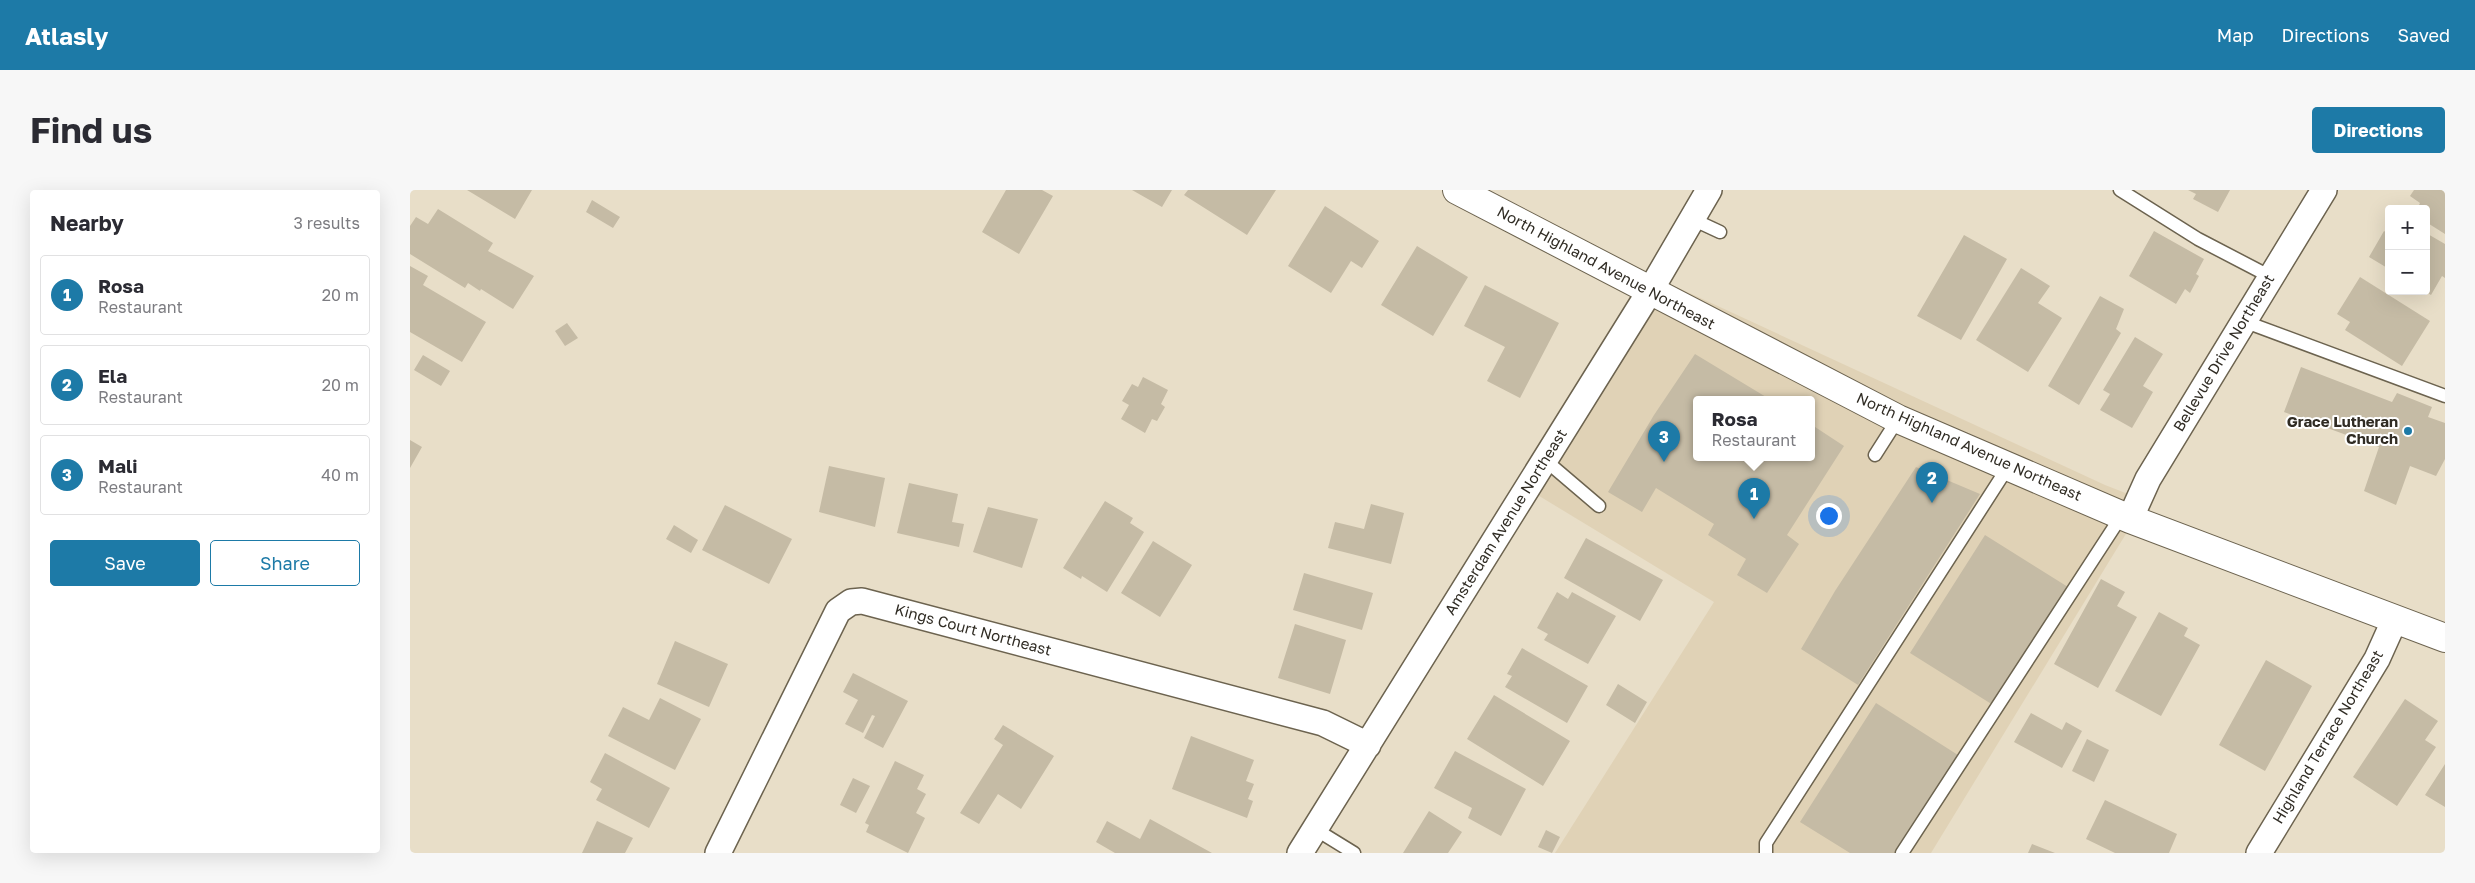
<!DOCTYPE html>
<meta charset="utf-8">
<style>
body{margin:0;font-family:"Golos Text",sans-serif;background:#f7f7f7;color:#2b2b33}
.controls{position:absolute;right:15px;top:15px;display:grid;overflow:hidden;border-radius:5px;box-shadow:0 5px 20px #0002}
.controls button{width:45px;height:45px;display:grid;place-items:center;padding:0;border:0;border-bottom:1px solid #e1e1e2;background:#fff;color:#2b2b33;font:25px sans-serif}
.you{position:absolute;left:1418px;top:325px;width:18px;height:18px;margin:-12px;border:4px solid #fff;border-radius:50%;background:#1a73e8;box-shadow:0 0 0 8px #1a73e833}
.badge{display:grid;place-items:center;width:32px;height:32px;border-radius:50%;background:#1d7aa7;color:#fff;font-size:16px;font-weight:700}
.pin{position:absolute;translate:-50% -41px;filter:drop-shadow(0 1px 2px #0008)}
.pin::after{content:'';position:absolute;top:26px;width:18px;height:15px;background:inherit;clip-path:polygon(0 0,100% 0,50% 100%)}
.popup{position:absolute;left:1283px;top:206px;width:122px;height:65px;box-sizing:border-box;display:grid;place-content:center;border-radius:5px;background:#fff;filter:drop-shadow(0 1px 4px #0005);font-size:16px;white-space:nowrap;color:#7c7c81}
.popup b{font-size:19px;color:#2b2b33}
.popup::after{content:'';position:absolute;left:50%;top:100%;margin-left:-10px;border:10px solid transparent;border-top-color:#fff}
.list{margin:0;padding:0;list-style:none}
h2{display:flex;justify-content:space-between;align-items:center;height:65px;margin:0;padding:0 20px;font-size:21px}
h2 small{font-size:16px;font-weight:400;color:#7c7c81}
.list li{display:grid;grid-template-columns:32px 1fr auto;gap:15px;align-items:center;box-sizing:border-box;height:80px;margin:0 10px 10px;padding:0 10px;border:1px solid #e1e1e2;border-radius:5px}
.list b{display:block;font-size:19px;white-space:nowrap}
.list p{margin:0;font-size:16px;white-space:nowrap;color:#7c7c81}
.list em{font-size:16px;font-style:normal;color:#7c7c81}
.actions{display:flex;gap:10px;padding:15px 20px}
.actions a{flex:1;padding:11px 0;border:1px solid #1d7aa7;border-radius:5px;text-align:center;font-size:18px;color:#1d7aa7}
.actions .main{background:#1d7aa7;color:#fff}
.map{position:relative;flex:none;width:2035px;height:663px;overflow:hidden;border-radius:5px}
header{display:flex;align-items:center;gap:30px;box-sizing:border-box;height:70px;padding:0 25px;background:#1d7aa7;color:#fff}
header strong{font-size:24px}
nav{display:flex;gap:28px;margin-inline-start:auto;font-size:18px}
.intro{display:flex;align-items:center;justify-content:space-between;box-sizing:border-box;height:120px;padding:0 30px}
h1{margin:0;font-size:35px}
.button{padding:12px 22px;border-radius:5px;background:#1d7aa7;color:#fff;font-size:18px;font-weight:700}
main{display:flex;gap:30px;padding:0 30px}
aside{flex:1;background:#fff;border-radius:5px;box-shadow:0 5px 20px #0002}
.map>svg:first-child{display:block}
.built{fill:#e0d2b6;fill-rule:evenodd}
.building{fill:#c5bba5}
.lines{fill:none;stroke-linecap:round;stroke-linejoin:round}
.lane-casing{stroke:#6c634f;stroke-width:15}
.street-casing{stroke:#6c634f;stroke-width:28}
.secondary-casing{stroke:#6c634f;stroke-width:30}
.lane{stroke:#fff;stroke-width:12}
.street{stroke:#fff;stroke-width:25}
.secondary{stroke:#fff;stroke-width:28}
.poi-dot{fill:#1d7aa7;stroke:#fff;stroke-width:2}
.labels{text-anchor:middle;stroke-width:4;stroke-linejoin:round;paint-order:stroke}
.street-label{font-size:15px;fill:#302c24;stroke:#fff}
.poi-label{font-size:15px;font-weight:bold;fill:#302c24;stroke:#fff;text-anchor:end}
</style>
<header>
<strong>Atlasly</strong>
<nav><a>Map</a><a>Directions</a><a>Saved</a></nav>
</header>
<div class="intro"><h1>Find us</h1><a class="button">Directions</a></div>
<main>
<aside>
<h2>Nearby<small>3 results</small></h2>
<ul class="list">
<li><span class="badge">1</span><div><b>Rosa</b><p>Restaurant</p></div><em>20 m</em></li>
<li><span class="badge">2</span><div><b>Ela</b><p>Restaurant</p></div><em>20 m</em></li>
<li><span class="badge">3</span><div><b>Mali</b><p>Restaurant</p></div><em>40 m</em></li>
</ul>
<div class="actions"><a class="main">Save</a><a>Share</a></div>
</aside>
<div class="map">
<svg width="2035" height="663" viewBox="0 0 2035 663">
<rect width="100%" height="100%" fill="#e8dec8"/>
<path class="built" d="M1247,88L1695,295L1736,311L1521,663H1145L1304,412L1116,298ZM1286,210H1402V268H1286Z"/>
<path class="building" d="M57,0H122L105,29Z
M596,0H632L643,6L609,64L572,42Z
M722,0H762L752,17Z
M778,0H866L837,45L774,5Z
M1778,0H1820L1808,22L1783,9L1786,4Z
M2004,0H2035V44L2016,32V19H2007L2010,13L2000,6Z
M182,10L210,27L203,38L176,22Z
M915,16L969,51L952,78L941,71L921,103L878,76Z
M28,19L83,53L78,61L124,86L103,119L71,99L70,101L58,93L55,98L0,64V36L6,27L18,34Z
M1744,41L1794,69L1786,84L1789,86L1780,103L1775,99L1766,114L1719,86Z
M1974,41L1979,44V79L1959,67Z
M2016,43L2035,54V88L2032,86L2021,105L2016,102Z
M1554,45L1597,69L1551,150L1507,126Z
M1007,56L1058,87L1023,146L971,115Z
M0,76L18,86L13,95L76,132L52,172L0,142Z
M1611,78L1640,96L1628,113L1652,128L1618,182L1566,150Z
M1950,87L2020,131L1992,176L1935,140L1940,132L1927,124Z
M1075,95L1149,133L1110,208L1077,191L1095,157L1054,136Z
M1690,106L1714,119L1706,139L1711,143L1669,215L1638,196Z
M157,133L168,148L155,156L145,141Z
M1725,147L1753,164L1733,196L1743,202L1722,238L1690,220L1700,204L1693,200Z
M1285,164L1361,210H1286V268H1402V235L1434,256L1377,345L1389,354L1357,403L1327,385L1336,369L1298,345L1304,334L1272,314L1246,298L1232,322L1198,302L1244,225Z
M13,165L40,181L31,196L4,180Z
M1891,177L1982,212L1987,203L2022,217L2018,227L2035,233V269L2026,286L2000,276L1986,315L1954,301L1969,257L1874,222Z
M733,187L758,200L751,214L755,217L747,231L742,229L735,243L711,229L719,215L712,211L722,194L728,197Z
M0,250L12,257L0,278Z
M419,276L475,288L465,337L409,322Z
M1506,277L1570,304L1448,495L1391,459L1425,401Z
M499,293L548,304L542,332L554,334L549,357L487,343Z
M695,311L723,328L720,333L734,342L697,402L672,386L671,389L653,378Z
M961,314L994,323L981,374L918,358L925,332L954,339Z
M315,315L382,349L359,394L292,360Z
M578,317L628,329L612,378L563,362Z
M264,335L288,350L281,363L256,349Z
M1575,345L1658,397L1583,515L1500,463Z
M1176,348L1253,390L1230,431L1154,388Z
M743,351L782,375L750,427L711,403Z
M894,383L963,403L952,440L883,420Z
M1691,389L1715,402L1707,416L1727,427L1688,498L1644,474Z
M1147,402L1158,409L1162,402L1206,426L1178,474L1134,450L1138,444L1127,438Z
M1749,422L1778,438L1774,446L1790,455L1751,526L1705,501Z
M885,434L936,450L920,504L868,488Z
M265,451L318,474L299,517L247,494Z
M1112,458L1178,496L1157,533L1095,497L1102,486L1097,484Z
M1856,470L1902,496L1855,581L1809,555Z
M443,483L498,511L473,558L454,548L465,526L462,525L453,543L435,534L448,510L433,502Z
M1208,494L1237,512L1225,533L1196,515Z
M1084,505L1160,551L1133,596L1057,549Z
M250,508L291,529L265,580L198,546L213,517L239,530Z
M1995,509L2028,531L2015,550L2026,557L1987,616L1943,587Z
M1466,513L1548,565L1486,663H1440L1390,632Z
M1621,523L1652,540L1656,532L1672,541L1652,578L1604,552Z
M593,535L644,566L611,619L588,604L569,634L550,623L593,555L584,549Z
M781,546L844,570L836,591L844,594L838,609L843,611L837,628L762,599Z
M1677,549L1699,560L1684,592L1662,581Z
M1045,561L1116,599L1091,646L1058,628L1062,618L1024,598Z
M195,563L260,598L239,638L186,610L192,599L180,592Z
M485,571L514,585L507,599L516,604L506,623L515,628L498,663L456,642L459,635L455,633Z
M2035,574V617L2015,605Z
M443,588L460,596L446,623L430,615Z
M1695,610L1767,644L1759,663H1705L1676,649Z
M1019,621L1052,642L1038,663H993Z
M740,629L802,663H705L686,652L697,631L730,649Z
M187,631L223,648L215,663H172Z
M1136,640L1150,647L1142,663L1128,657Z
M1622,654L1645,663H1618Z"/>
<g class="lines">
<defs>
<path id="lane" d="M1710,0L1788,49L1861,87
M1282,29L1310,42
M1833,131L2035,206
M1465,265L1488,229
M1135,270L1189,316
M905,639L944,663
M1356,663V653L1598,277
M1492,663L1712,325"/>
<path id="street" d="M1720,329L1738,289L1914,0
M308,663L428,421L441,412L452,411L913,533L958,555
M890,663L1240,101L1299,0
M1849,663L1967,469L1985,429"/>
<path id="secondary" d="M1047,0L1488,229L1720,329L2035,448"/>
</defs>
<use href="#lane" class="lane-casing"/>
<use href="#street" class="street-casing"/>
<use href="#secondary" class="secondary-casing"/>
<use href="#lane" class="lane"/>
<use href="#street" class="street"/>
<use href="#secondary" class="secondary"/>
</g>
<circle class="poi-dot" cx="1998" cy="241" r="5"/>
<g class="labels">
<g class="street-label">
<text transform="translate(1196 78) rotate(28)" y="5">North Highland Avenue Northeast</text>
<text transform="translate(1814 163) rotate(-59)" y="5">Bellevue Drive Northeast</text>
<text transform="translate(1559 257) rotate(24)" y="5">North Highland Avenue Northeast</text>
<text transform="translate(1096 332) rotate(-58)" y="5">Amsterdam Avenue Northeast</text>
<text transform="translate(563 440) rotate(15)" y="5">Kings Court Northeast</text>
<text transform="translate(1918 547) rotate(-59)" y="5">Highland Terrace Northeast</text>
</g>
<g class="poi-label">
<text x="1988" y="237">Grace Lutheran<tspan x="1988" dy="17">Church</tspan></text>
</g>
</g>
</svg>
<div class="controls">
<button>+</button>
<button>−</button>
</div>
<div class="you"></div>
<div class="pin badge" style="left:1344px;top:329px">1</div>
<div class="popup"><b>Rosa</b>Restaurant</div>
<div class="pin badge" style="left:1522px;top:313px">2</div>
<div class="pin badge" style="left:1254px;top:272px">3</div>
</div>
</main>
